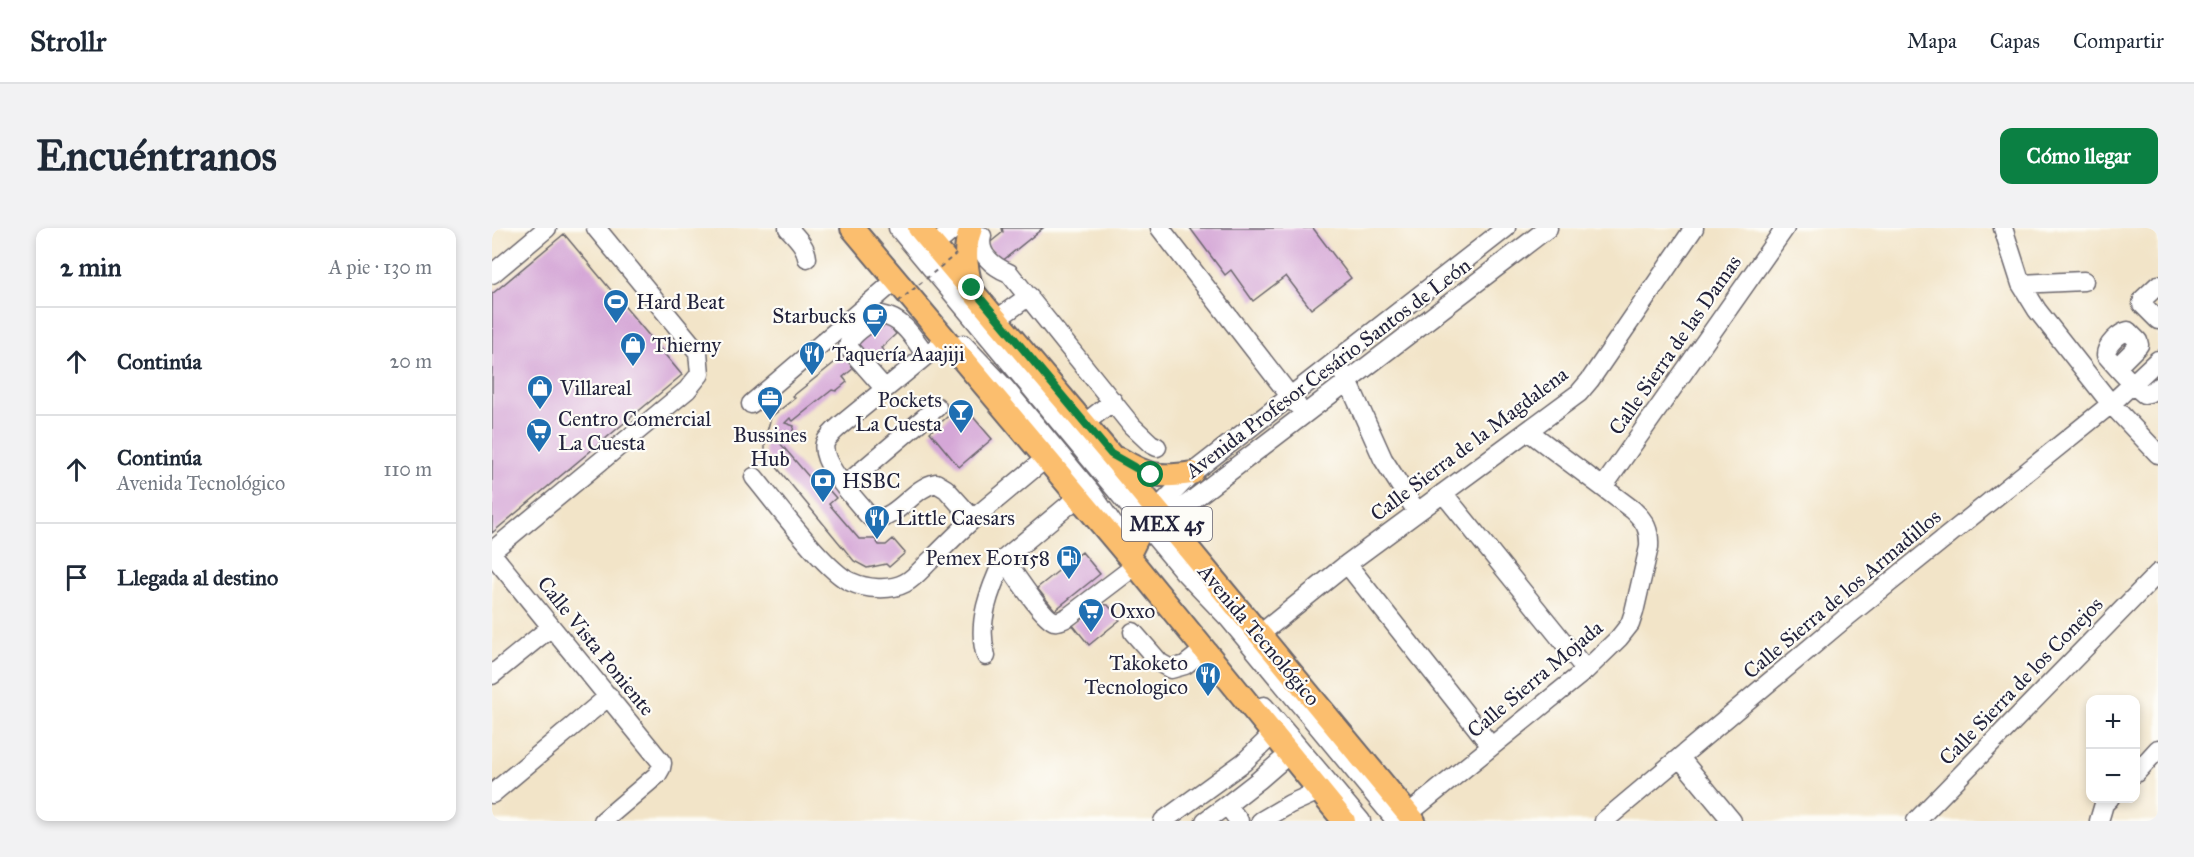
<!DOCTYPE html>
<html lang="es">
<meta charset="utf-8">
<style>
body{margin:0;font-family:"IM FELL Great Primer",serif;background:#f2f2f3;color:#1f2937}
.controls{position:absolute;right:18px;bottom:18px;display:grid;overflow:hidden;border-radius:12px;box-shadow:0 3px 9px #0003}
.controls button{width:54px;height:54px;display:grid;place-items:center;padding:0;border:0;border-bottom:2px solid #e0e1e3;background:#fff;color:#1f2937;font:30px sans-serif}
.stop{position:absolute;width:18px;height:18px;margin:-14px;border:4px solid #0b8043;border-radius:50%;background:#fff}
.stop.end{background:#0b8043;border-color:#fff;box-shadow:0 2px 6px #0008}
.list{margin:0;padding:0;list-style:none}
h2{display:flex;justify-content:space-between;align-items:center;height:78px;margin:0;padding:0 24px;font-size:26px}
h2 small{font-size:20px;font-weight:400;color:#747a83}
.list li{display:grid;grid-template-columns:39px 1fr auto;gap:18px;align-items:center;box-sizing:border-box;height:108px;padding:0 24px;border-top:2px solid #e0e1e3}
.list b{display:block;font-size:22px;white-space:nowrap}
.list p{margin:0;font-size:20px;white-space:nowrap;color:#747a83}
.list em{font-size:20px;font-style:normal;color:#747a83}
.icon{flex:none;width:33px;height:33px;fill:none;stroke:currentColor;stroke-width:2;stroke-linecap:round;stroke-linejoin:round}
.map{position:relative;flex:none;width:1666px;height:593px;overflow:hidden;border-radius:12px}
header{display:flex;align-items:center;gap:36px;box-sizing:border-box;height:84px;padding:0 30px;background:#fff;border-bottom:2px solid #e0e1e3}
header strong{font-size:28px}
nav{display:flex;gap:33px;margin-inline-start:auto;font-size:21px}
.intro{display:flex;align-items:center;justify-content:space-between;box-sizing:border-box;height:144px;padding:0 36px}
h1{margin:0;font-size:42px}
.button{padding:15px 27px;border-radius:12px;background:#0b8043;color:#fff;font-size:21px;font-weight:700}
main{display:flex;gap:36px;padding:0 36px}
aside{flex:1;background:#fff;border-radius:12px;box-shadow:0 3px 9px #0003}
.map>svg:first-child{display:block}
.building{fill:#d5a7d7}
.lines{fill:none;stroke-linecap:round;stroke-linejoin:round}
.minor-casing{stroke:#6b666c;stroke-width:21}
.major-casing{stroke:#6b666c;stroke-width:26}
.minor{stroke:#fff;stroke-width:18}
.major{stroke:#fbbe6e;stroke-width:22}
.path-bridge{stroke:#6b666c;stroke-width:2;stroke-dasharray:4.5 4.5;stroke-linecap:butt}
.route{stroke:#0b8043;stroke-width:8}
.labels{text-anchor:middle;stroke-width:4.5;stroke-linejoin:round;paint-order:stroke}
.shield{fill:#fdfcf7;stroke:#646373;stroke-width:1.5}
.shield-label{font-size:20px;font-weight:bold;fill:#22223b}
.poi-label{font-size:21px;fill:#22223b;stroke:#fdfcf7;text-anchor:start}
.street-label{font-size:21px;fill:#22223b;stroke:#fdfcf7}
</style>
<header>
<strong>Strollr</strong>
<nav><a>Mapa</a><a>Capas</a><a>Compartir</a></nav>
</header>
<div class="intro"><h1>Encuéntranos</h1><a class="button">Cómo llegar</a></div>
<main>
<aside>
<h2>2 min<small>A pie · 130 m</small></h2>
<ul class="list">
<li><svg class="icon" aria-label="ahead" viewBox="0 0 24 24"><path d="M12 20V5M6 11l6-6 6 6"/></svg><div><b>Continúa</b></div><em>20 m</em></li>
<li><svg class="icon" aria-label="ahead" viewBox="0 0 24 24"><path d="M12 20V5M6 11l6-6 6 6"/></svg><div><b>Continúa</b><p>Avenida Tecnológico</p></div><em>110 m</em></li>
<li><svg class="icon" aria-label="arrive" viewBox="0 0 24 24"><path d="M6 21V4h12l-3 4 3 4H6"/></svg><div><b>Llegada al destino</b></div></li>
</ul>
</aside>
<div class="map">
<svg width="1666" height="593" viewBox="0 0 1666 593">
<rect width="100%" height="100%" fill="#fdfcf7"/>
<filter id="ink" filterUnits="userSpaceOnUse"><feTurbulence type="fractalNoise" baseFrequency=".0167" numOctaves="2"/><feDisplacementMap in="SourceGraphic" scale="12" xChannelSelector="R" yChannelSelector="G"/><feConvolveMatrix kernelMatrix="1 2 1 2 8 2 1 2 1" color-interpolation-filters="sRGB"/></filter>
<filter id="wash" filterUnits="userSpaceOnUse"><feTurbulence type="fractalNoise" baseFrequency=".008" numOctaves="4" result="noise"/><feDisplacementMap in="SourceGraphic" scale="24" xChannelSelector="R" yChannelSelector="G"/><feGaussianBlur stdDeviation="1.35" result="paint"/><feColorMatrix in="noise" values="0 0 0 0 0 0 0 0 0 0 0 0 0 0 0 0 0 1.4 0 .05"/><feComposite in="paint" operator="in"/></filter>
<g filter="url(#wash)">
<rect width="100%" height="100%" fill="#f2e4c8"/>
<g id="blocks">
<path class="building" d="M510,0H551L509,34L495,17L511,4Z
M698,0H821L859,50L819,81L794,48L761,73L739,42L733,47Z
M72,6L190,147L0,305V66Z
M393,92L404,106L389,120L393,124L377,135L361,116Z
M352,127L362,140L351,149L355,154L344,163L340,162L301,193L298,190L293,195L302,198L298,215L290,212L287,214L324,257L329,253L344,270L337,276L367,311H383L387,317H394L401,311L413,325L397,339L394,336L375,340L362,333L273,225V211L279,189L303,170L301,168Z
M543,172L608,250L604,255L601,257L536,179Z
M470,176L500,211L467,239L438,204Z
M590,324L608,346L563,382L545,360Z
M605,376L616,377L628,392L597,417L580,396Z"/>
</g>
</g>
<g filter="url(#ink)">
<use href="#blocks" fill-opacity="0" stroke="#6b666c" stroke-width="1.5"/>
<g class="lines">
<defs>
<path id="minor" d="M296,0C304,9 314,18 315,30
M406,0L692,344L737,391L904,593
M668,0L805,177
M1511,0L1529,56L1545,82L1619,176L1666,226
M490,8C485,26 502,39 517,45L640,198L659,216L665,219
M442,18L463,0
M0,46L55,0
M1529,56L1592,53
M1666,57L1651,71L1650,76L1666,92
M505,91L537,68
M453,112L349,197C343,202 336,208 333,215C327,235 365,273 377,288L382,291C407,290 420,260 444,255L454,261L481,291L553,231
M471,116L513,160L599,264L624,300
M1625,139L1647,117L1646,113L1636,103C1627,105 1614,117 1614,127C1626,141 1638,155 1652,166L1657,165L1666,159
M849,143L856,153L891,231L925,284
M393,161L356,119C357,105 379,95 390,87C412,91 422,111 434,127
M259,176L404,52
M593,195L621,173
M262,249C282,273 334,344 359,354C374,361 398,363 413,355C424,349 432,338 441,330C454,317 467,304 481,291
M352,258L445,179
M1111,259L1293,0
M951,265L1094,442
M586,269L512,331C520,342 551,390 562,393C567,394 572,391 576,389L643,338
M664,282L700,245L1014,0
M673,293L1056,0
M0,323L195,162L208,146L206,124L104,0
M0,326L170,535L169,540L165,547L111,593
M855,336L999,518
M641,404L668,435L679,441L693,437L712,422
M767,407L855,336L1087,165L1098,152L1202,0
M494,428C484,395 498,361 512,331
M0,447L59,399
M772,478L869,593
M1188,530L1240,593
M1644,545L1666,521
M0,566L117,468
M916,586L1094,442L1127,410L1138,396L1142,384L1157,319C1158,302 1153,293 1141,282L1036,203
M671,593L752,534L781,506
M713,593L735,577
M747,593L735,577L767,552L797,526
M769,593L798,576L827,563
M1112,593L1356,388L1619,176L1666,132
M1424,593L1666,345
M1607,593L1612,576L1618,570"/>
<path id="major" d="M360,0L636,328L852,593
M427,0L619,227L922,593
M479,0C471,21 474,38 479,59
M628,231C656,248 668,250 700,245
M636,328L647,306L664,282"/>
</defs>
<use href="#minor" class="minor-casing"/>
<use href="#major" class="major-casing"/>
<use href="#minor" class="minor"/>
<use href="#major" class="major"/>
<path class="path-bridge" d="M406,74L464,26"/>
</g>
</g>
<g class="lines" filter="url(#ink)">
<path class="route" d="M480,60L619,226L649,243L659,247"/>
</g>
<defs>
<symbol id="stadium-pin" viewBox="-11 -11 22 30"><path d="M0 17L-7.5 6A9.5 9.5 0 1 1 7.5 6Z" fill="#1f6fb2" stroke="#fdfcf7"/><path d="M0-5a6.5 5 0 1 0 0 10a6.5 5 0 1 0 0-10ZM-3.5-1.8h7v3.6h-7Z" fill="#fff"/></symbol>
<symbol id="cafe-pin" viewBox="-11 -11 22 30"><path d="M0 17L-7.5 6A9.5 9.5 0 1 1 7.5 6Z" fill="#1f6fb2" stroke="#fdfcf7"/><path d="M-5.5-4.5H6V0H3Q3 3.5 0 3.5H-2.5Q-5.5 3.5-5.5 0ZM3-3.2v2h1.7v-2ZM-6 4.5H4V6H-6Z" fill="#fff"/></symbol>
<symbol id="shop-pin" viewBox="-11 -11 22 30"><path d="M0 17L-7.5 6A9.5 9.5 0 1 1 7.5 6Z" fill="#1f6fb2" stroke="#fdfcf7"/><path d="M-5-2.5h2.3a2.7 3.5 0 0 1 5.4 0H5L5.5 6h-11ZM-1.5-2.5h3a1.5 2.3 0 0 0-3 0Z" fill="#fff"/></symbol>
<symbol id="restaurant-pin" viewBox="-11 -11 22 30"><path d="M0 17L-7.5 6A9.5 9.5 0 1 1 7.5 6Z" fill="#1f6fb2" stroke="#fdfcf7"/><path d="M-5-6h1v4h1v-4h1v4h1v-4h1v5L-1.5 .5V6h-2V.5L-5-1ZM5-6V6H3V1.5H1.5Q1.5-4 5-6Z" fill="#fff"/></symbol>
<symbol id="office-pin" viewBox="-11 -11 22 30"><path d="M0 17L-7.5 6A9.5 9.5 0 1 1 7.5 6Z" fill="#1f6fb2" stroke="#fdfcf7"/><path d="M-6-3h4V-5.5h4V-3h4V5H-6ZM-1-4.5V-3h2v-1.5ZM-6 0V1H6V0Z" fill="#fff"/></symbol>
<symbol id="bar-pin" viewBox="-11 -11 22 30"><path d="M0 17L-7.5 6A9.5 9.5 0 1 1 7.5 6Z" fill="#1f6fb2" stroke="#fdfcf7"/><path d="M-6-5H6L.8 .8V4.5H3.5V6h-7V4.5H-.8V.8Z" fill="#fff"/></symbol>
<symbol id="supermarket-pin" viewBox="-11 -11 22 30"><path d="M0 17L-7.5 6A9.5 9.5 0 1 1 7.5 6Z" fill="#1f6fb2" stroke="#fdfcf7"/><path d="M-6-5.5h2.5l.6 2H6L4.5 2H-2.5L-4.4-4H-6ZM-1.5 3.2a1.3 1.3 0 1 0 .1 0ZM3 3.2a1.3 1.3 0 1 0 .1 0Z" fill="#fff"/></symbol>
<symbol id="bank-pin" viewBox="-11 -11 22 30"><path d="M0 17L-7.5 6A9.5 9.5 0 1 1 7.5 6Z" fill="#1f6fb2" stroke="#fdfcf7"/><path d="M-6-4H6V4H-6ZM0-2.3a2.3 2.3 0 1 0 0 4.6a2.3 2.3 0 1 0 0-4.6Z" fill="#fff"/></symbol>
<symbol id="fuel-pin" viewBox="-11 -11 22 30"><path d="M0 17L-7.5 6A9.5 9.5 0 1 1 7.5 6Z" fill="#1f6fb2" stroke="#fdfcf7"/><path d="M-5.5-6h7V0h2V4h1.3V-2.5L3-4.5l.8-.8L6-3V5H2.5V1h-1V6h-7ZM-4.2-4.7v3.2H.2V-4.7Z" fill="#fff"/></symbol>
</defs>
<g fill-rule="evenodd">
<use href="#stadium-pin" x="109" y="59" width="30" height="40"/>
<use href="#cafe-pin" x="368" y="73" width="30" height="40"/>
<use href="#shop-pin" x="126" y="102" width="30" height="40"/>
<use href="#restaurant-pin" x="305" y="111" width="30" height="40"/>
<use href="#shop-pin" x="33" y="145" width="30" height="40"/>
<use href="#office-pin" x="263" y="156" width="30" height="40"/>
<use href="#bar-pin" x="454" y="169" width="30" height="40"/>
<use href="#supermarket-pin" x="32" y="188" width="30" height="40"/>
<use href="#bank-pin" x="316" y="238" width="30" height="40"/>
<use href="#restaurant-pin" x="370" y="275" width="30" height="40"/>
<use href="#fuel-pin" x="562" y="315" width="30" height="40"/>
<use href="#supermarket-pin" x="584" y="368" width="30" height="40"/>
<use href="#restaurant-pin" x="701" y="432" width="30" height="40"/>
</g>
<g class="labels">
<rect class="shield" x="630" y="279" width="90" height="34" rx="4.5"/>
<g class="shield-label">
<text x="675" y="303">MEX 45</text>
</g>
<g class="poi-label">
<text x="144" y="81">Hard Beat</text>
<text x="364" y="95" text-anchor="end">Starbucks</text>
<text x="160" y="124">Thierny</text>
<text x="340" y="133">Taquería Aaajiji</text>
<text x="68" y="167">Villareal</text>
<text x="450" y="179" text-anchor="end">Pockets<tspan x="450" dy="24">La Cuesta</tspan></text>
<text x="66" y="198">Centro Comercial<tspan x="66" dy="24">La Cuesta</tspan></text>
<text x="278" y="214" text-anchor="middle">Bussines<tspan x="278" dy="24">Hub</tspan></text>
<text x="350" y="260">HSBC</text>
<text x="404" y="297">Little Caesars</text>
<text x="558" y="337" text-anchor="end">Pemex E01158</text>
<text x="618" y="390">Oxxo</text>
<text x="696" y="442" text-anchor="end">Takoketo<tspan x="696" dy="24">Tecnologico</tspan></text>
</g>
<g class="street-label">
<text transform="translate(1183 117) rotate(-55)" y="7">Calle Sierra de las Damas</text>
<text transform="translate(836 140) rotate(-37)" y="7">Avenida Profesor Cesário Santos de León</text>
<text transform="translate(977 216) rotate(-37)" y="7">Calle Sierra de la Magdalena</text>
<text transform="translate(1350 366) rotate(-40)" y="7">Calle Sierra de los Armadillos</text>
<text transform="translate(767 407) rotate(50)" y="7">Avenida Tecnológico</text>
<text transform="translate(104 418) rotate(51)" y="7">Calle Vista Poniente</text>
<text transform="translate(1043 451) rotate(-40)" y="7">Calle Sierra Mojada</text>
<text transform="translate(1529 453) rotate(-46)" y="7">Calle Sierra de los Conejos</text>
</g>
</g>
</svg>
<div class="controls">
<button>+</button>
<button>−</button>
</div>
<div class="stop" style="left:659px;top:247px"></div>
<div class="stop end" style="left:480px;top:60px"></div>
</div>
</main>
